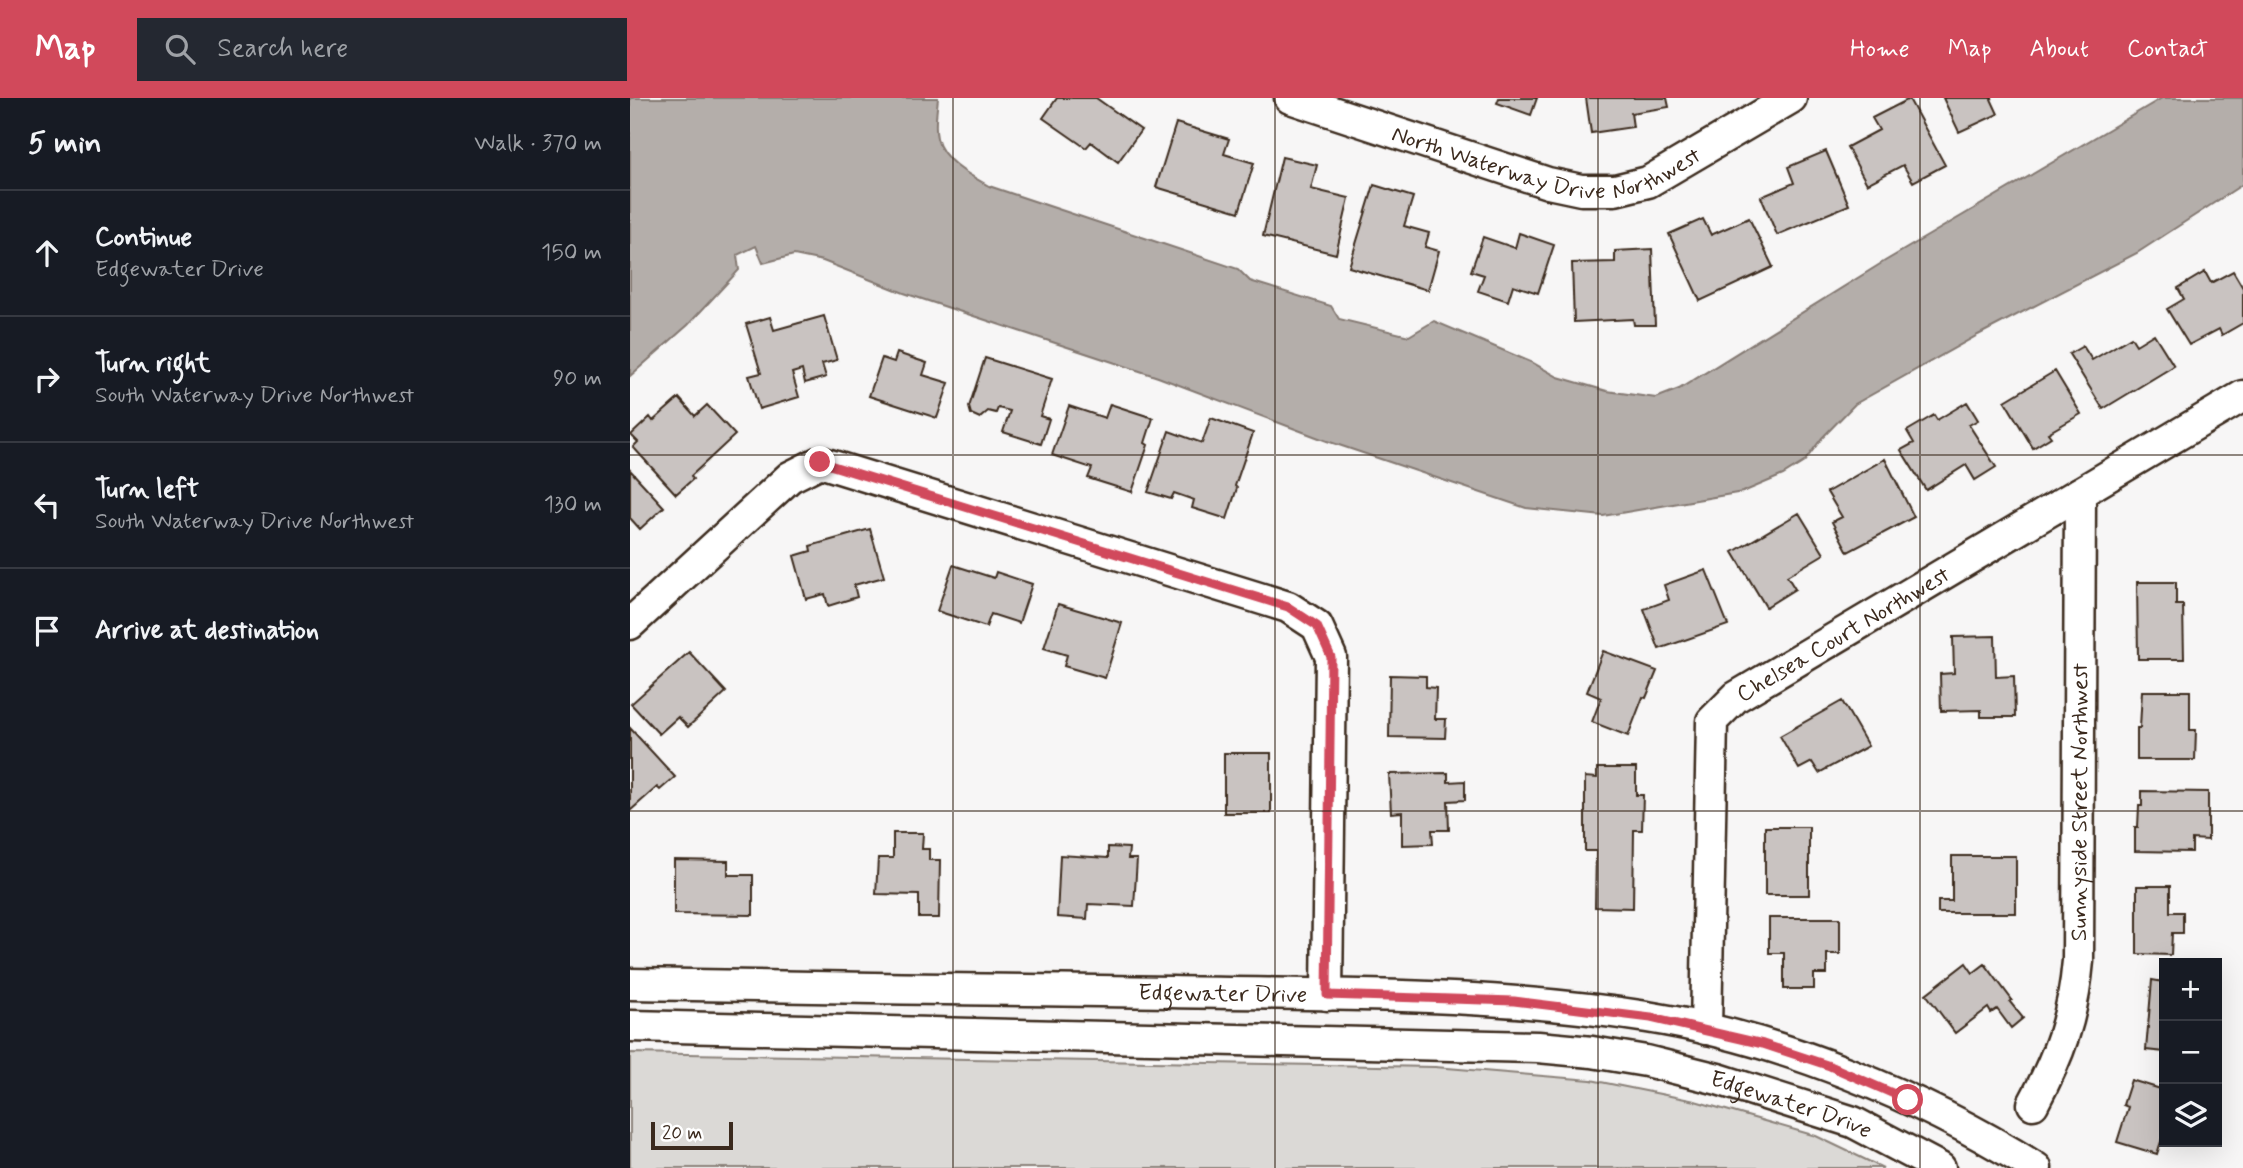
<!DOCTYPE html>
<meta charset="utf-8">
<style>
body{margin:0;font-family:Mynerve,sans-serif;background:#242831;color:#f1f3f6}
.controls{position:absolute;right:21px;bottom:21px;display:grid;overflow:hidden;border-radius:0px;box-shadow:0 7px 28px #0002}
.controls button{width:63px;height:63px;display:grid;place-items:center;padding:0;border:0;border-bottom:2px solid #363941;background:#171b24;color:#f1f3f6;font:35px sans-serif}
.scale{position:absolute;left:21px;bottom:18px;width:82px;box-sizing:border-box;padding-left:7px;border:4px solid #3b2a1e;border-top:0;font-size:19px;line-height:24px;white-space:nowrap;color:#3b2a1e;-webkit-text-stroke:5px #fff;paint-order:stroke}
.stop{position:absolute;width:21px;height:21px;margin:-16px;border:5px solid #d1495b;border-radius:50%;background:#fff}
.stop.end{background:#d1495b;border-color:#fff;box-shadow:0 2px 7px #0008}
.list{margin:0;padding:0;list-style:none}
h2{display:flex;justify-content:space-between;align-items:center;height:91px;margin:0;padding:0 28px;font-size:30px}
h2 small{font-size:23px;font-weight:400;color:#9ea1a6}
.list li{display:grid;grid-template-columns:46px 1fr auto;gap:21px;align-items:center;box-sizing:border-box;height:126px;padding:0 28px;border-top:2px solid #363941}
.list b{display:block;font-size:26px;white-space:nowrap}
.list p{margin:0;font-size:23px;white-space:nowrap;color:#9ea1a6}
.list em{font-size:23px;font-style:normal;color:#9ea1a6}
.icon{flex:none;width:38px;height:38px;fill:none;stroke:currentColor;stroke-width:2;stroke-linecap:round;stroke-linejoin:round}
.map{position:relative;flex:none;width:1613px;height:1070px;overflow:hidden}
header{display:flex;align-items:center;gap:42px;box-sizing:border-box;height:98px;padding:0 35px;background:#d1495b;color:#fff}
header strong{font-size:33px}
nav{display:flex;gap:38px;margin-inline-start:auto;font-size:24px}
.search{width:490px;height:63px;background:#242831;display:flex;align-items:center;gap:18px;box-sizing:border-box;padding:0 24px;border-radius:0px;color:#9ea1a6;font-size:26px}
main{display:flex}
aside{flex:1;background:#171b24}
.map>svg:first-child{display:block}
.green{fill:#dbd9d6;stroke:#8b827a;stroke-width:2}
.water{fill:#b4aeaa;stroke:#847972;stroke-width:2}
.building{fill:#c9c3c1;stroke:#3b2a1e;stroke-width:2}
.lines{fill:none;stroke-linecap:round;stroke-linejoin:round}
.minor-casing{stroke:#3b2a1e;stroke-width:35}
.minor{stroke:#fff;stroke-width:30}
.route{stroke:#d1495b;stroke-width:9}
.grid{fill:none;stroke:#3b2a1e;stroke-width:2;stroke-opacity:0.55}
.labels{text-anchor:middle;stroke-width:7;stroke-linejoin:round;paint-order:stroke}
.street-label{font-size:23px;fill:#3b2a1e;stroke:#fff}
</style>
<header>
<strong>Map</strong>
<div class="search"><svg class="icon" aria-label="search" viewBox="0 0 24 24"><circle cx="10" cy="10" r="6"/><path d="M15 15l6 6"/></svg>Search here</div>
<nav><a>Home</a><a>Map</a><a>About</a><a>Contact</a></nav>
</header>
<main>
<aside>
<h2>5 min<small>Walk · 370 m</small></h2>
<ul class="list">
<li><svg class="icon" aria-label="ahead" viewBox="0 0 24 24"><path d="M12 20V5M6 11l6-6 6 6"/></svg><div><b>Continue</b><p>Edgewater Drive</p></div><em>150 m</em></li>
<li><svg class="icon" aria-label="right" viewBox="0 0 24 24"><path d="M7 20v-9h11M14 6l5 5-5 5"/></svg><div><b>Turn right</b><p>South Waterway Drive Northwest</p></div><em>90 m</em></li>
<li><svg class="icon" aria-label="left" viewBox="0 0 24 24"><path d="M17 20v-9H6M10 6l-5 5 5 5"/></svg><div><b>Turn left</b><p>South Waterway Drive Northwest</p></div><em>130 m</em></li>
<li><svg class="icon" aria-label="arrive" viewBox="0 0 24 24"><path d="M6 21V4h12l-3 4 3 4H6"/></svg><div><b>Arrive at destination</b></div></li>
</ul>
</aside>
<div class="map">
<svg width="1613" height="1070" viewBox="0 0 1613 1070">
<rect width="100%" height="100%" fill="#f7f6f6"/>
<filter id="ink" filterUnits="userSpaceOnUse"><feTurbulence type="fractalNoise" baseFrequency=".0143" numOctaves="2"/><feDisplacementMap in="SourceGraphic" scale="14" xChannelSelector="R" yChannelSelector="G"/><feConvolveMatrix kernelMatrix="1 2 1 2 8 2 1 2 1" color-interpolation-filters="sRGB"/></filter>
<g filter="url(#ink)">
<path class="green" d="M0,955L805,969L961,982L1065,1003L1186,1038L1253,1070H0Z"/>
<path class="water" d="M0,0H308C307,12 304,28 307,40C312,63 341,78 359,88L608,171L620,183L701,208L709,221L779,238L804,223L903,265L928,279L977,293L1026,300L1049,291L1255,163L1532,0H1613V86L1507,155L1348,237L1225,306L1192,340L1174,364L1153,377L1113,394L973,418L896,410L697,343L528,279L274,195L193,163L164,157L133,165L126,148L107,157L109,172L58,227L0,278Z"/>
<path class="building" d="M427,0H466L511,32L488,64L461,44L456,50L413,20Z
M869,0H907L901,17L867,5Z
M956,0H1037L1039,9L1001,15L1003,29L961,35Z
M1313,0H1363L1361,1L1368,16L1329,34Z
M1279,1L1315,67L1283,84L1273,67L1237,86L1217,49L1249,32L1242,20Z
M546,25L599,41L594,56L624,65L609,114L526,89Z
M1196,53L1219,107L1147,137L1131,99L1164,85L1158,69Z
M652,59L687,67L681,91L719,100L706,156L633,138Z
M744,87L783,99L774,128L799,135L795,149L809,153L798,192L719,169Z
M1119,120L1143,169L1070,203L1039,136L1073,121L1081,137Z
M889,135L924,147L908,195L883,187L878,203L848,193L854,177L841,173L853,139L885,150Z
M1022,151L1025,227H1004L1003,221L944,224L942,165L985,164V153Z
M1603,173L1613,190V225L1592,237L1589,231L1559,247L1537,211L1554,201L1548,190L1575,174L1581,185Z
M194,218L207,262L192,266L196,279L175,285L172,272L162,275L169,299L129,311L119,278L131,275L116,226L140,219L144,232Z
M1524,236L1544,268L1473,311L1439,256L1453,248L1462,262L1501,239L1506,247Z
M267,255L297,265L293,277L319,285L307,320L239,298L252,260L264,264Z
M355,260L422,281L410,318L419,321L411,346L373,334L380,313L368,310L366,315L358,313L350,320L341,316L339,309Z
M1425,273L1451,316L1418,335L1421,339L1403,350L1375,303Z
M49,300L65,318L77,307L105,337L61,378L63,381L46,396L3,349L8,344L1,337L20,319L23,323Z
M1337,304L1348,322L1339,327L1366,369L1345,382L1336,367L1296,392L1271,352L1284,345L1277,333L1304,317L1307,322Z
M480,306L523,320L515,345L518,347L502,394L458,380L462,370L422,357L439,308L475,320Z
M581,320L623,335L605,388L607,390L597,421L562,410L564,402L544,395L541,401L518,394L539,333L572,345Z
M1255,361L1284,419L1218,454L1202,424L1212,419L1197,394Z
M0,372L34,409L10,431L0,420Z
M1169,415L1194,456L1157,478L1165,491L1136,509L1103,454Z
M240,431L254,479L224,487L227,499L198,508L195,496L176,501L164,458L181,453L180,448Z
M323,467L364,480L366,474L402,486L389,525L361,516L356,529L307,513Z
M1076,472L1098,527L1029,551L1014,511L1039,502L1034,487Z
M1507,484H1546V507H1553L1554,561H1508Z
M428,506L492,525L475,580L434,568L437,557L414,550Z
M1365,538L1366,579L1384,578L1385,619H1351V612L1311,613L1310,576L1324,575L1323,539Z
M973,553L1027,573L1016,600L1013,599L998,638L962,624L971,600L957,594Z
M59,554L96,594L58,629L48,619L29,636L1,606Z
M760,577L796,578V589L806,590L805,621H816L815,640L759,639Z
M1512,593H1560V632H1566L1565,662H1507V630H1510Z
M1212,603L1238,648L1189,675L1182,664L1169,671L1150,638Z
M0,630L45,679L30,692L27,689L0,713Z
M594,655H641V715H594Z
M967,670H1006V697H1013L1012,732H1004L1003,810L965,809L966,753H955V679L967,680Z
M818,675V684L835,683V702L818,703L819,732H802L803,746L772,747V714L761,715L759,676Z
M1512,693L1578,694V742L1562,741V754L1505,753V729H1508L1509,708H1512Z
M1135,729H1179V797H1135Z
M263,735H293L292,751H299V762H310L309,820H289V797L246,796L248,760H263Z
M478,749L499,750L498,761H507L504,808L458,806L457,821L427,819L430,757L478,760Z
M1322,758H1386V815H1308V803H1322Z
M44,762L98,763V777H123V817L44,816Z
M1507,788H1540V814H1553V835H1542L1541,857L1507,856Z
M1139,820H1210V856H1197V876H1184V891H1154V855H1139Z
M1336,865L1343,875L1355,866L1382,902L1380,904L1393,920L1381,930L1367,911L1361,915L1358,910L1325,935L1296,896Z
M1522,882L1534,884V954L1516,952Z
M1501,982L1534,992V1034L1527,1056L1487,1044L1498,1009L1493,1007Z"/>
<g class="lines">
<defs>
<g id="minor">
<path id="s1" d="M660,0L918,85L951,92H985L1018,84L1161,0"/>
<path d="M0,526L160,379L190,364L658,509L687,528L701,559L697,897"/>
<path id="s2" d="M0,886C181,889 361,892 542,894C700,897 861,894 1017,919C1150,940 1293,999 1406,1070"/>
<path id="s3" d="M0,928L908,949L962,954L1016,963L1088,981L1223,1024L1310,1070"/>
<path id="s4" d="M1076,931L1082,623L1106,599L1613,298"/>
<path id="s5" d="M1403,1006C1430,956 1443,919 1448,863L1450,395"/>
</g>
</defs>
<use href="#minor" class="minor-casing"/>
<use href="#minor" class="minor"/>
</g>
</g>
<g class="lines" filter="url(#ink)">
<path class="route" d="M190,364L658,509L687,528L701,559L697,897L884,903L1021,920L1133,946L1200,968L1278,1002"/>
</g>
<path class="grid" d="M323,0V1070M645,0V1070M968,0V1070M1290,0V1070M0,357H1613M0,713H1613"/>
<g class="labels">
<g class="street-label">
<text dy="8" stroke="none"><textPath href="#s1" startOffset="270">North Waterway Drive Northwest</textPath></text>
<text dy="8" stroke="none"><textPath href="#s4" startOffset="466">Chelsea Court Northwest</textPath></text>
<text dy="8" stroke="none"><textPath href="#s5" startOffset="310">Sunnyside Street Northwest</textPath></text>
<text dy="8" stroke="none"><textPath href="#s2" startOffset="593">Edgewater Drive</textPath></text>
<text dy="8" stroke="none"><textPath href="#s3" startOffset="1169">Edgewater Drive</textPath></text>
</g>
</g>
</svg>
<div class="controls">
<button>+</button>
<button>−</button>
<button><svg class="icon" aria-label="layers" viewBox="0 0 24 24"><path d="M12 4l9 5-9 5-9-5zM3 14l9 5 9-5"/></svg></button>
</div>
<div class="scale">20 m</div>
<div class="stop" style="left:1278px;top:1002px"></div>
<div class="stop end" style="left:190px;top:364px"></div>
</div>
</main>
